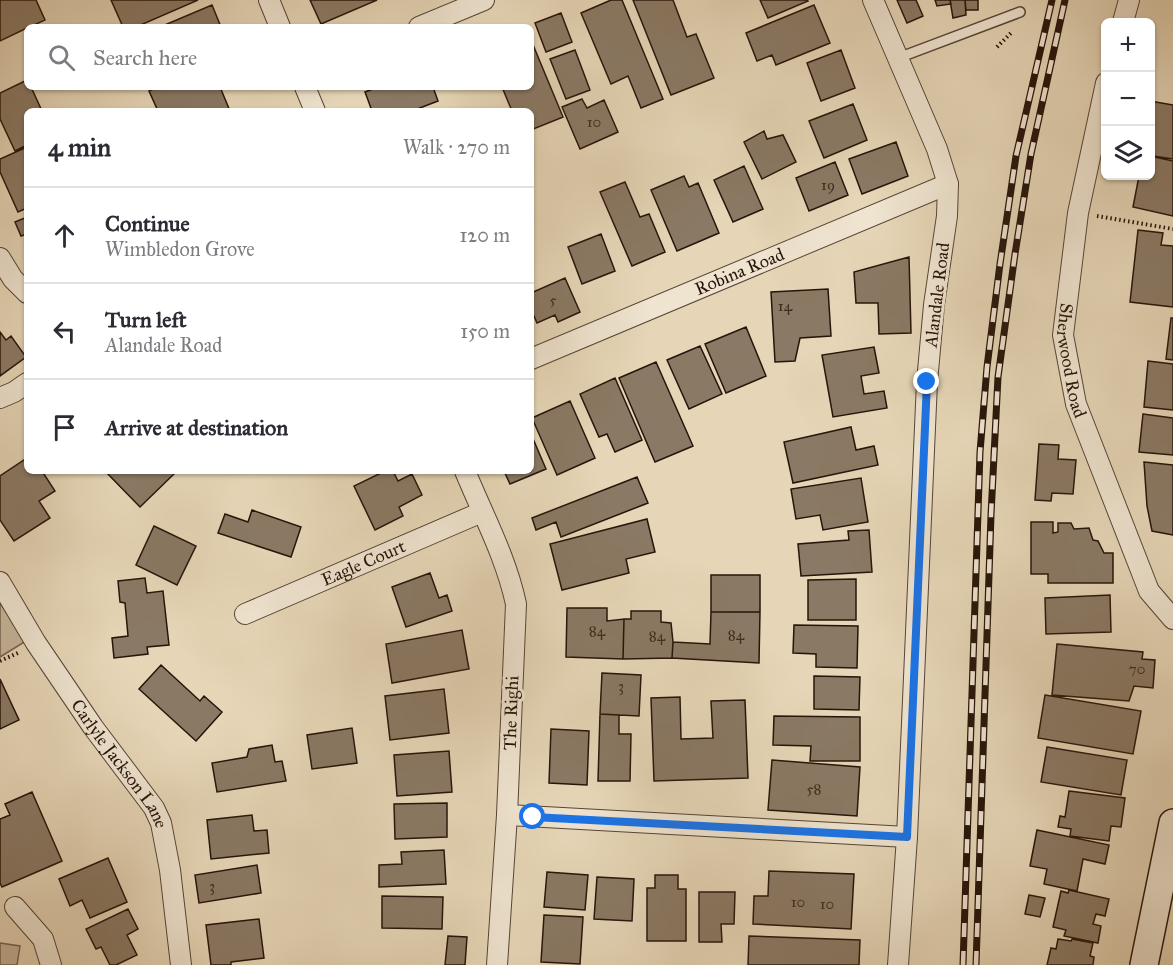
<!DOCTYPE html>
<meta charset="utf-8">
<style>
body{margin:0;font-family:"IM FELL Great Primer",serif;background:#f7f7f7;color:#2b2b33}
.controls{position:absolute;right:18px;top:18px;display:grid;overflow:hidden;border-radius:9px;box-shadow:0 2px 4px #0004}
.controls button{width:54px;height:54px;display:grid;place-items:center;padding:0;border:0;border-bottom:2px solid #e1e1e2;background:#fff;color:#2b2b33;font:30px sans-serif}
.stop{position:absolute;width:18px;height:18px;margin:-14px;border:4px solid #1a73e8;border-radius:50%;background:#fff}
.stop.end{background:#1a73e8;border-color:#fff;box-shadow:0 2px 6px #0008}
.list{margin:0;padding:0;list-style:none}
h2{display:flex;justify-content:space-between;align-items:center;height:78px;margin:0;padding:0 24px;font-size:26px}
h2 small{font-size:20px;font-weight:400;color:#7c7c81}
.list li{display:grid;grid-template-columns:39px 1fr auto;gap:18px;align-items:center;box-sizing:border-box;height:96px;padding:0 24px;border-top:2px solid #e1e1e2}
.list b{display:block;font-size:22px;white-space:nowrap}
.list p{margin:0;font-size:20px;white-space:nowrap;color:#7c7c81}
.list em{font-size:20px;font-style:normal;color:#7c7c81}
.icon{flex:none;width:33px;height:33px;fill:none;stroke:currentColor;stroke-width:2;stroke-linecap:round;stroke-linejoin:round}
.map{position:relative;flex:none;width:1173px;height:965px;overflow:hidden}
.search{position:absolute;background:#fff;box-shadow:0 2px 4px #0004;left:24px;top:24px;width:510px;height:66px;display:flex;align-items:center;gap:15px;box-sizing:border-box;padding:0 21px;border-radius:9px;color:#7c7c81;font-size:22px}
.panel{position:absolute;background:#fff;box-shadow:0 2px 4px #0004;left:24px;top:108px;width:510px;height:366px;border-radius:9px}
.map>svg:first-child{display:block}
.green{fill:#c6b59a;stroke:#766452;stroke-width:1.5}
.building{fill:#8a7964;stroke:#27140a;stroke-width:1.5}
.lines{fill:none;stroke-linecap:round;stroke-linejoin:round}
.lane-casing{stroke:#574435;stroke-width:12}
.street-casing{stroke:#574435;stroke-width:22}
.secondary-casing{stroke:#27140a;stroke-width:30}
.path{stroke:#27140a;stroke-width:4;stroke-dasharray:1.5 3;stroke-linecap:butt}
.lane{stroke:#efe4d0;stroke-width:9}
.street{stroke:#efe4d0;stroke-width:20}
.secondary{stroke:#efe4d0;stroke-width:27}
.rail-casing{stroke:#27140a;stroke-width:7}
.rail{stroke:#efe4d0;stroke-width:4.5;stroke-dasharray:14;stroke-linecap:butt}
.route{stroke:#1a73e8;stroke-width:8}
.labels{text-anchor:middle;stroke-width:6;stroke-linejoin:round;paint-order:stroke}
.number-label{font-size:15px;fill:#402d20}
.street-label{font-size:18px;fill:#27140a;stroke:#efe4d0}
</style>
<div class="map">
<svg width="1173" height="965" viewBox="0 0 1173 965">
<rect width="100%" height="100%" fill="#e6d6b7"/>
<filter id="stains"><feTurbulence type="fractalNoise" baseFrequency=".00333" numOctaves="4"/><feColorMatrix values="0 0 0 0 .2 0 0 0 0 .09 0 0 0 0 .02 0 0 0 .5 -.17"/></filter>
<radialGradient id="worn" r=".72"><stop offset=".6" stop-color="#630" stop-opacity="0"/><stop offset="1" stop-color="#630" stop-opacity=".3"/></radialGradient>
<path class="green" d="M0,603L26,641L0,657Z
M0,943L20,946L17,965H0Z"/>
<path class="building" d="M0,0H36L45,20L30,27H27V28L0,41Z
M111,0H198L136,27H123Z
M310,0H377L321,24Z
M611,0H622L663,99L641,108L628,76L611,84L581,13Z
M633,0H673L687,37L696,34L714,78L671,95Z
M760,0H807L808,1L768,18Z
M897,0H916L923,16L907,23Z
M935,0H950L951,4L937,6Z
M950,0H965L966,15L953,18Z
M965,0H978V10H966Z
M212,5L221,27H160Z
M814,5L830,43L776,65L772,55L757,61L746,33Z
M561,13L572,42L546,52L535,23Z
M531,40L563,117L531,130V111H512L502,87H531Z
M575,50L590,90L566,99L550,59Z
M841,50L855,88L821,101L807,63Z
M27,80V87H31L42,111H27V145L15,151L0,119V93Z
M157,87H220L230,111H158L149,91Z
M378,87H433L438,101L412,111H372L365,92Z
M582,99L587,108L604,100L618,132L580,149L562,107Z
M1150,101L1173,105V159L1153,156L1154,149L1150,148Z
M853,104L867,140L824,158L809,121Z
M764,131L767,139L783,135L796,162L762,179L744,142Z
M896,142L908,176L862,194L849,159Z
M27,147V208L18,212L0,172V159Z
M1150,156L1173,161V216L1133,207L1139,176H1150Z
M835,162L848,195L809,211L796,178Z
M744,166L763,209L733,222L714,180Z
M684,176L689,187L698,183L719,233L677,251L651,190Z
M625,182L640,217L649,214L665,252L632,266L600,192Z
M27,217V234L21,236L15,222Z
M1138,230L1163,233L1161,245L1173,246V307L1130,302Z
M601,234L615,271L582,284L568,247Z
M909,257L911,333L879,334L878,303H856L854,272Z
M565,278L580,312L558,322L555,315L537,323L531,309V293Z
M828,289L831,336L800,338L795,361L775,362L771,292Z
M1171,318H1173V360L1166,359Z
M746,327L766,376L726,393L705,344Z
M0,332L6,340L11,336L26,357L0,376Z
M700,346L722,394L689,409L667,360Z
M874,347L879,373L861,376L864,394L884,391L887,408L833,417L822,355Z
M1148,361L1173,364V410L1144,407Z
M656,362L693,446L655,462L619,378Z
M615,378L642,440L615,452L607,434L599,437L580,394Z
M570,401L595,458L557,475L532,418Z
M1143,414L1173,418V455L1139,452Z
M851,427L856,450L874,446L878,465L793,483L784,442Z
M531,434L546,469L510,484L504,471H531Z
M1039,444L1059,445L1058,459L1076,460L1073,494L1052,493L1051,501L1035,500Z
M27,458V471H42L55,491L39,501L50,518L14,541L0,520V476Z
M1144,462L1173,465V535L1152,531L1147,506Z
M105,471H177L140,507Z
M385,471H393L398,481L412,474L422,495L399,507L403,516L375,530L354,486Z
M637,477L648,503L561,537L556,522L536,530L532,518Z
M861,478L868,522L823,530L820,515L796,519L791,489Z
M252,510L301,527L291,557L218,533L225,514L248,522Z
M647,519L655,552L626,559L629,573L562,590L550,544Z
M1031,522H1053V533L1058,532V523H1071L1074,529L1089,528L1093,540L1098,541L1104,553H1113V583H1048V574H1031Z
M154,526L196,546L177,585L136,565Z
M869,530L872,572L801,576L798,544L849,540L848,531Z
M430,573L439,598L447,595L452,611L406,627L392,587Z
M711,575H760V612H711Z
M145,578L147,593L163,591L169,645L147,647L148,654L114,658L112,638L128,636L125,603L120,602L118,581Z
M856,579V620H808V580Z
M1110,595L1111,632L1046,634L1045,598Z
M567,608H607V621L624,619L623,659L566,657Z
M631,611H661V622L671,623L673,642L672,658L623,659L624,619H631Z
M711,612H760L759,663L672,658L673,642L710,644Z
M794,625L858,626L857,668L816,667V654L793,653Z
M462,630L469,669L392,683L386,644Z
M1057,644L1143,652L1142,659L1155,660L1153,688L1134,686L1129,701L1052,695Z
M161,665L200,701L204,696L222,712L196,741L139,689Z
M602,673L641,675L639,716L600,714Z
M814,676L860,677L859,710L814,709Z
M0,679L19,720L0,729Z
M444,689L449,733L390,740L385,696Z
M1045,695L1141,711L1133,754L1038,738Z
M680,697L681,739L713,738L711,701L745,700L748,778L654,781L651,698Z
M600,714L619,715V734H631L630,781H598Z
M774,716L860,717V761H810L811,746L773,745Z
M352,728L357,763L312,769L307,735Z
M551,729L589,731L587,785L549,783Z
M272,745L275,762L282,761L286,781L217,792L212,763L247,757L249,749Z
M1047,747L1127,760L1121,795L1041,782Z
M449,751L452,792L397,796L394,755Z
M772,760L860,767L857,816L768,810Z
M1069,791L1125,798L1121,827L1111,826L1109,841L1070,836L1071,829L1058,827L1060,816L1065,817Z
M32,792L62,861L2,887L0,883V819L10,815L5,804Z
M447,803V837L395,839L394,804Z
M252,815L254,831L267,830L269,853L211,859L207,820Z
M1037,830L1109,845L1105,864L1083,859L1077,891L1044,884L1047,869L1030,866Z
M444,850L446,884L379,887V865L402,864L401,852Z
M108,858L127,902L90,918L82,900L70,906L59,879Z
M257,865L261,893L199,903L195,875Z
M769,871L854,874L851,929L753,924L754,896H768Z
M547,872L588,875L585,910L544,907Z
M655,875H678V889H686V941H647V888H655Z
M597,877L634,879L632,921L594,919Z
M1069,890L1109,899L1105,916L1096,914L1093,924L1101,926L1098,943L1064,936L1066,930L1053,927L1061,891L1068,893Z
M699,892H735L734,924H721L722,942H699Z
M1029,895L1045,898L1040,917L1025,914Z
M382,896L443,897L442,929L382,928Z
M128,909L138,929L127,935L137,955L116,965H110L101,947L96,949L86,929Z
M544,915L583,917L580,964L541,962Z
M259,919L264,958L231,962V965H211L206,925Z
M448,936L467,937L465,965H445Z
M749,936L860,940L859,965H748Z
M1058,939L1071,941L1072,939L1093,943L1090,956L1094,957L1093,965H1047L1051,948L1056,949Z"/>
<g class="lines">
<defs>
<path id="lane" d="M898,58L1020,12"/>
<g id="street">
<path d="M269,0L280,27"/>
<path d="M873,0L937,149L948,184L947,216L934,305L927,382L907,837L898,965"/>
<path d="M1123,22L1129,0"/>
<path d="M419,27L484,0"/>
<path id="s1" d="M1106,83L1078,213L1063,335L1076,404L1149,591L1173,619"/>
<path d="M305,87L315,111"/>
<path d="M0,258L13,279L27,293"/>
<path id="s2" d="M531,359L948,184"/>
<path d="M0,398L14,392L27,383"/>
<path d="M465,471C483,515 506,557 516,604L507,815L497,965"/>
<path id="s3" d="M0,582L36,643L93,727L154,808L161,823L170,870L181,965"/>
<path id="s4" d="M245,614L482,512"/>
<path d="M507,815L907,837"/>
<path d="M15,907L43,939L51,965"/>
</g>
<path id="secondary" d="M1144,965L1173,823"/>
</defs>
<use href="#lane" class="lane-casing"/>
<use href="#street" class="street-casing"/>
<use href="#secondary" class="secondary-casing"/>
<path class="path" d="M997,47L1012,32
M1097,216L1173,229
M0,661L20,652"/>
<use href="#lane" class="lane"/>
<use href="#street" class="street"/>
<use href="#secondary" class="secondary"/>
<defs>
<path id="rail" d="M963,965L980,452L987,367L1000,264L1016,156L1052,0
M976,965L991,515L998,377L1015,254L1031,154L1065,0"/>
</defs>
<use href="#rail" class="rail-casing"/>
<use href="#rail" class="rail"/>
</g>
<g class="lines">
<path class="route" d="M533,817L907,837L927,382"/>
</g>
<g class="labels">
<g class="number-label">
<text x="594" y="127">10</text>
<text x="828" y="190">19</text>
<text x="553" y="305">5</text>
<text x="785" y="311">14</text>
<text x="597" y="636">84</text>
<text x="736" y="640">84</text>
<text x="657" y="641">84</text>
<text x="1137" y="674">70</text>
<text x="621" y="691">3</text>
<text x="814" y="794">58</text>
<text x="212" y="891">3</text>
<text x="798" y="907">10</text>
<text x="827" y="909">10</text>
</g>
<g class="street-label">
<text dy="6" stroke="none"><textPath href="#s2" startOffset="226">Robina Road</textPath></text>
<text transform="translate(937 295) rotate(-83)" y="6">Alandale Road</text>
<text dy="6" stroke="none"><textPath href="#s1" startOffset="282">Sherwood Road</textPath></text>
<text dy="6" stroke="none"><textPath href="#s4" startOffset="129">Eagle Court</textPath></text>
<text transform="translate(511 713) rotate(-88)" y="6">The Righi</text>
<text dy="6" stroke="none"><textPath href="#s3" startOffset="218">Carlyle Jackson Lane</textPath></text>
</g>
</g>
<rect width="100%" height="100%" filter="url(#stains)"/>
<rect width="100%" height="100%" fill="url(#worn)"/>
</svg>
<div class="controls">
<button>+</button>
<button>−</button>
<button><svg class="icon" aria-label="layers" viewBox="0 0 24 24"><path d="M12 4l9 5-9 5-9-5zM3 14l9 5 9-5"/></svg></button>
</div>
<div class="stop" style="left:533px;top:817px"></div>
<div class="stop end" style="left:927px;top:382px"></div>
<div class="search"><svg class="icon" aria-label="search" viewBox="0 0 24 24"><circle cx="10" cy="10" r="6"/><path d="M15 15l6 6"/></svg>Search here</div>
<section class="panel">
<h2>4 min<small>Walk · 270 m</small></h2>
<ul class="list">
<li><svg class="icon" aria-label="ahead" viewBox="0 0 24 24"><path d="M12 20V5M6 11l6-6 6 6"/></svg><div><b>Continue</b><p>Wimbledon Grove</p></div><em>120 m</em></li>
<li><svg class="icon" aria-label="left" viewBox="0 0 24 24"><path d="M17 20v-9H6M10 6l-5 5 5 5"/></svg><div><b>Turn left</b><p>Alandale Road</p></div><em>150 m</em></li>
<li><svg class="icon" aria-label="arrive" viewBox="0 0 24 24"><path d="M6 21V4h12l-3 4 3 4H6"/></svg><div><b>Arrive at destination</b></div></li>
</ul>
</section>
</div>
